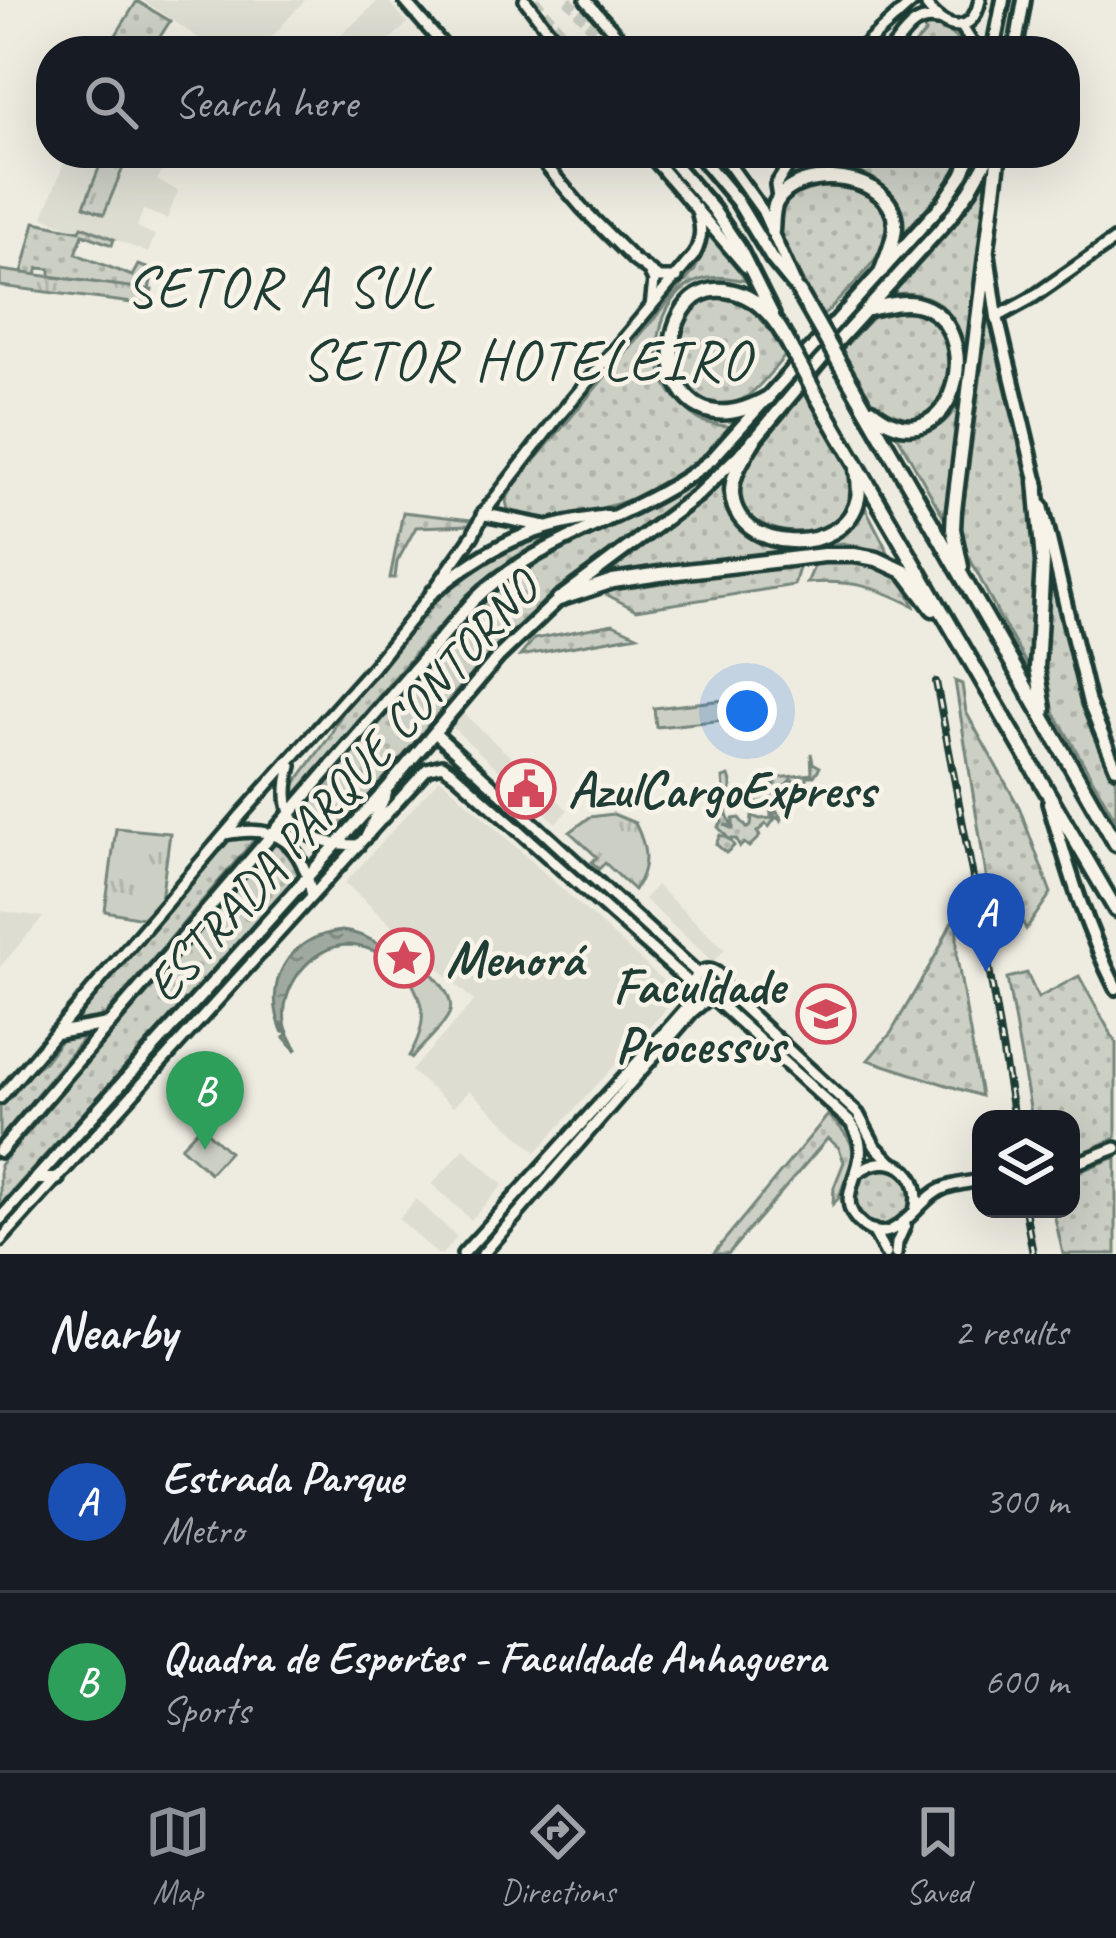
<!DOCTYPE html>
<meta charset="utf-8">
<style>
body{margin:0;font-family:Caveat,sans-serif;background:#242831;color:#f1f3f6}
.controls{position:absolute;right:36px;bottom:36px;display:grid;overflow:hidden;border-radius:24px;box-shadow:0 12px 48px #0002}
.controls button{width:108px;height:108px;display:grid;place-items:center;padding:0;border:0;border-bottom:3px solid #363941;background:#171b24;color:#f1f3f6;font:60px sans-serif}
.you{position:absolute;left:747px;top:711px;width:42px;height:42px;margin:-30px;border:9px solid #fff;border-radius:50%;background:#1a73e8;box-shadow:0 0 0 18px #1a73e833}
.badge{display:grid;place-items:center;width:78px;height:78px;border-radius:50%;background:#8c9099;color:#fff;font-size:39px;font-weight:700}
.pin{position:absolute;translate:-50% -99px;filter:drop-shadow(0 3px 6px #0008)}
.pin::after{content:'';position:absolute;top:63px;width:42px;height:36px;background:inherit;clip-path:polygon(0 0,100% 0,50% 100%)}
.list{margin:0;padding:0;list-style:none}
h2{display:flex;justify-content:space-between;align-items:center;height:156px;margin:0;padding:0 48px;font-size:51px}
h2 small{font-size:39px;font-weight:400;color:#9ea1a6}
.list li{display:grid;grid-template-columns:78px 1fr auto;gap:36px;align-items:center;box-sizing:border-box;height:180px;padding:0 48px;border-top:3px solid #363941}
.list b{display:block;font-size:45px;white-space:nowrap}
.list p{margin:0;font-size:39px;white-space:nowrap;color:#9ea1a6}
.list em{font-size:39px;font-style:normal;color:#9ea1a6}
.icon{flex:none;width:66px;height:66px;fill:none;stroke:currentColor;stroke-width:2;stroke-linecap:round;stroke-linejoin:round}
.map{position:relative;flex:none;width:1116px;height:1254px;overflow:hidden}
.search{position:absolute;background:#171b24;box-shadow:0 12px 48px #0002;left:36px;right:36px;top:36px;height:132px;display:flex;align-items:center;gap:30px;box-sizing:border-box;padding:0 42px;border-radius:48px;color:#9ea1a6;font-size:45px}
.sheet{height:516px;background:#171b24}
nav{display:flex;justify-content:space-around;align-items:center;box-sizing:border-box;height:168px;border-top:3px solid #363941;background:#171b24;font-size:33px;color:#9ea1a6}
nav a{display:grid;justify-items:center;gap:6px}
nav .on{color:#8c9099}
.map>svg:first-child{display:block}
.built{fill:#ddddd2}
.grass{fill:url(#grass-dots);stroke:#76867c;stroke-width:3}
.park{fill:url(#park-tufts);stroke:#76867c;stroke-width:3}
.garden{fill:#cccfc4;stroke:#76867c;stroke-width:3}
.water{fill:url(#water-ripples);stroke:#6c7e74;stroke-width:3}
.lines{fill:none;stroke-linecap:round;stroke-linejoin:round}
.stream{stroke:#6c7e74;stroke-width:3}
.primary-tunnel{stroke:#c5c9be;stroke-width:10;stroke-dasharray:10 5;stroke-linecap:butt}
.tertiary-casing{stroke:#1f3d34;stroke-width:18}
.secondary-casing{stroke:#1f3d34;stroke-width:18}
.primary-casing{stroke:#1f3d34;stroke-width:20}
.trunk-casing{stroke:#1f3d34;stroke-width:20}
.motorway-casing{stroke:#1f3d34;stroke-width:21}
.tertiary{stroke:#f7f3e8;stroke-width:9}
.secondary{stroke:#f7f3e8;stroke-width:9}
.primary{stroke:#f7f3e8;stroke-width:10}
.trunk{stroke:#f7f3e8;stroke-width:10}
.motorway{stroke:#f7f3e8;stroke-width:12}
.rail-casing{stroke:#1f3d34;stroke-width:8}
.rail{stroke:#f7f3e8;stroke-width:3;stroke-dasharray:9;stroke-linecap:butt}
.motorway-bridge-casing{stroke:#1f3d34;stroke-width:21;stroke-linecap:butt}
.motorway-bridge{stroke:#f7f3e8;stroke-width:12}
.labels{text-anchor:middle;stroke-width:9;stroke-linejoin:round;paint-order:stroke}
.street-label{font-size:51px;fill:#1f3d34;stroke:#f7f3e8}
.poi-label{font-size:51px;font-weight:bold;fill:#1f3d34;stroke:#f7f3e8;text-anchor:start}
.quarter-label{font-size:57px;letter-spacing:3px;fill:#1f3d34;stroke:#f7f3e8}
</style>
<div class="map">
<svg width="1116" height="1254" viewBox="0 0 1116 1254">
<defs>
<pattern id="grass-dots" width="8" height="8" patternUnits="userSpaceOnUse" patternTransform="scale(3)"><rect width="8" height="8" fill="#cccfc4"/><path d="M2 2h.1M6 6h.1" fill="none" stroke="#afb3a9" stroke-width="1.8" stroke-linecap="round"/></pattern>
<pattern id="park-tufts" width="24" height="20" patternUnits="userSpaceOnUse" patternTransform="scale(3)"><rect width="24" height="20" fill="#cccfc4"/><path d="M3 7l-1-3M5 7V3M7 7l1-3M15 17l-1-3M17 17v-4M19 17l1-3" fill="none" stroke="#afb3a9"/></pattern>
<pattern id="water-ripples" width="26" height="14" patternUnits="userSpaceOnUse" patternTransform="scale(3)"><rect width="26" height="14" fill="#9fa99f"/><path d="M2 4q2-2 4 0t4 0M15 11q2-2 4 0t4 0" fill="none" stroke="#818b82"/></pattern>
</defs>
<rect width="100%" height="100%" fill="#eeece1"/>
<filter id="ink" filterUnits="userSpaceOnUse"><feTurbulence type="fractalNoise" baseFrequency=".00833" numOctaves="2"/><feDisplacementMap in="SourceGraphic" scale="24" xChannelSelector="R" yChannelSelector="G"/><feConvolveMatrix kernelMatrix="1 2 1 2 8 2 1 2 1" color-interpolation-filters="sRGB"/></filter>
<g filter="url(#ink)">
<path class="built" d="M143,0H305L259,51H217Z
M379,0H387L408,23L378,51H344L335,41Z
M68,153H186L193,156L191,161L174,153L157,180L178,191L167,219L143,210L137,227L155,235L148,253L83,226L80,231L43,217Z
M463,713L568,810L556,823L451,726Z
M440,778L679,995L536,1152L469,1090L453,1107L411,1071L474,1001L345,883Z
M656,885L725,949L713,962L644,899Z
M0,911L43,917L0,967Z
M464,1149L503,1185L471,1220L432,1184Z
M416,1199L457,1237L442,1254H437L399,1219Z"/>
<path class="grass" d="M137,1L170,21L151,51H106Z
M926,24C944,27 958,37 970,51H909L926,32L921,27Z
M819,153H966L943,189L903,234C903,171 833,152 787,183L803,160H813Z
M980,153H985L972,179L930,232L834,333L699,486L557,589L507,636L452,696L381,784L336,832C320,835 311,828 302,814L304,805L494,585L537,560L650,506L694,480L725,451L926,229L967,177Z
M994,153L949,527L896,433C905,432 916,434 925,432C974,419 973,343 946,310C932,293 905,291 885,295C922,255 979,206 994,153Z
M841,181C942,209 862,275 823,316L778,236C771,190 805,184 841,181Z
M35,222L80,231L82,226L114,239L112,245L83,234L76,254L132,276L138,265L153,270L149,290L50,276V269L38,268L36,275L22,273Z
M710,230L746,281C731,278 715,275 700,280C660,294 649,349 666,384C672,396 680,403 690,412C695,417 698,420 705,422C713,425 724,425 732,427C716,446 699,464 678,478C644,499 542,533 508,510L506,501L513,486L695,270Z
M988,277L1075,669L1106,760L1116,778V820L999,616L963,545L961,527L984,350Z
M730,293L757,309L785,356C773,369 760,388 746,397C699,429 662,364 680,324C683,316 691,308 697,301Z
M907,306C914,309 926,312 933,317C954,333 958,383 942,404C927,425 892,423 875,406C863,395 850,365 842,349L878,312Z
M804,392C816,412 851,463 853,483C854,501 843,523 826,530C821,533 814,532 808,532C762,535 720,509 746,460Z
M727,471L728,499L740,523C797,541 822,562 866,509L889,554L843,543L599,575L693,506Z
M403,512L472,520L471,525L416,527L397,562L395,578H390Z
M586,525L505,567L486,580L426,640L290,802L293,786L328,739L344,710L458,576L504,546L565,527Z
M801,561L794,585L636,610L598,590L623,583Z
M816,562C860,562 897,556 914,606C875,586 851,580 807,583Z
M613,624L637,635L520,656L534,639Z
M955,681L962,684L966,712L1019,807L1051,893L1026,929L1023,923L1002,927L1003,937L1001,938L997,918L993,919Z
M811,753L813,763L820,767L814,776H807V779L797,784L791,779L786,785L790,789L771,815L770,802L731,805L723,816L727,814L732,826L724,825L733,829V819L739,818L747,828L751,826L752,816L760,819L772,818L776,811L782,819L781,821L776,817L769,827L766,824L757,832L760,836L749,847L744,843L740,847L736,839H730L734,846L726,853L716,844L720,835L730,840L718,827L722,822L719,807L725,799L723,778L729,776C733,786 731,790 726,799L776,784V778L812,774Z
M259,834L107,1013L97,1020L69,1025L230,836Z
M276,840L296,854L301,873L0,1205V1165Z
M957,911V958L981,1096L868,1060L891,1033L937,953Z
M1027,973L1038,998L1079,976L1116,1043V1137L1081,1155L1071,1157V1119H1032L1007,978Z
M90,1030L0,1139V1107L28,1074L44,1062L64,1036Z
M828,1115C865,1150 854,1155 838,1199L833,1204L834,1187L844,1162L839,1148L828,1138L728,1254H713Z
M1116,1157V1254H1063L1053,1209H1071V1175Z
M854 1197a29 29 0 1 1 58 0a29 29 0 1 1-58 0Z"/>
<path class="park" d="M105,153H129L104,214L84,206Z
M0,270L152,290L148,305L0,286Z
M613,814L635,823C647,847 650,867 634,890L605,863L599,869L592,862L597,857L570,832L590,817Z
M116,828L170,833L161,900L142,918L105,911Z
M389,936C406,952 461,989 449,1014C442,1029 423,1044 412,1058L409,1056C430,1020 424,1005 406,971C399,960 394,946 389,936Z"/>
<path class="garden" d="M733,699L735,719L656,727L654,708Z
M201,1126L229,1152L210,1173L181,1147Z"/>
<path class="water" d="M342,931C364,934 387,944 395,965L390,971L393,960C379,952 362,945 346,945C310,947 280,988 285,1022C286,1032 292,1041 297,1049L295,1050L284,1037L287,1034L281,1022L283,1033C261,983 288,936 342,931Z"/>
<g class="lines">
<path class="stream" d="M1106,251L1116,246"/>
<path class="primary-tunnel" d="M535,0L578,51
M568,0L611,51"/>
<defs>
<path id="tertiary" d="M858,51L915,0
M890,51C904,35 914,15 937,20
M778,198L776,185L796,153
M997,317L1030,299L1116,239"/>
<path id="secondary" d="M404,0L448,51
M525,0L564,51
M586,0L631,51
M927,0V6C945,30 972,37 980,0
M961,25L977,51
M535,153L583,209L634,260L659,278H677
M648,153L746,267
M721,153L762,210L795,283
M649,271L654,281L651,307
M435,733L698,974
M291,766C276,822 304,845 359,845
M225,834C280,823 302,844 312,896
M694 984a14 14 0 1 1 28 0a14 14 0 1 1-28 0Z
M722,988L858,1114L875,1146L891,1162
M712,997L851,1123C880,1164 830,1190 858,1221C890,1254 913,1207 935,1193C948,1184 966,1183 981,1180
M0,1098L241,815L373,667L432,593L473,535L483,514L557,418L694,255C703,238 702,226 696,208
M1071,1165L1116,1148
M858,1172C891,1148 925,1172 915,1211
M873,1230L886,1254
M0,1241L427,769L442,765L455,774L694,987L686,1008L672,1024L463,1254
M483,1254L692,1012L709,998
M896,1254L897,1243L905,1225"/>
<path id="primary" d="M665,153L713,209L739,247L773,315
M697,153L737,201L772,259L799,292
M988,254L997,317L1038,488
M1042,506L1089,703L1116,768
M1049,803C1068,867 1086,928 1116,988"/>
<path id="trunk" d="M993,51L1003,0
M1015,51L1024,0
M483,514L543,526
M432,593C491,545 530,526 607,516
M368,834L386,793
M56,1033L108,1024
M0,1151L473,601C540,535 640,518 712,459L943,203L962,175L972,153
M36,1179H57
M0,1219L390,785L498,657L559,599L698,495L754,440L820,361L949,219L970,190L991,153"/>
<path id="motorway" d="M772,231C773,222 772,211 776,203C798,162 895,173 895,225C895,240 887,256 882,270
M869,309C884,306 900,301 916,304C991,321 954,477 871,410
M844,371L1116,844
M816,395L1116,910
M768,398C648,465 646,273 730,291C756,296 774,317 786,339
M754,440C745,455 732,473 732,492C734,555 846,558 858,498C860,489 858,478 857,469
M1036,481L1043,562L1037,668L1044,709
M961,567L953,529L954,510L999,153
M559,599L613,581L660,574L824,555H854L877,559L905,572L933,609"/>
</defs>
<use href="#tertiary" class="tertiary-casing"/>
<use href="#secondary" class="secondary-casing"/>
<use href="#primary" class="primary-casing"/>
<use href="#trunk" class="trunk-casing"/>
<use href="#motorway" class="motorway-casing"/>
<use href="#tertiary" class="tertiary"/>
<use href="#secondary" class="secondary"/>
<use href="#primary" class="primary"/>
<use href="#trunk" class="trunk"/>
<use href="#motorway" class="motorway"/>
<defs>
<path id="rail" d="M936,682L981,920L1014,1119
M1025,1209L1033,1254"/>
</defs>
<use href="#rail" class="rail-casing"/>
<use href="#rail" class="rail"/>
<defs>
<path id="motorway-bridge" d="M799,292L844,371
M786,339L816,395"/>
</defs>
<use href="#motorway-bridge" class="motorway-bridge-casing"/>
<use href="#motorway-bridge" class="motorway-bridge"/>
</g>
</g>
<defs>
<symbol id="civic-ring" viewBox="-11 -11 22 22"><circle r="9.5" fill="#f7f3e8" stroke="#d1495b" stroke-width="1.5"/><path d="M-.6-6.5H3V-4.5H.6V-3L4-1V1h2V6H-6V1h2V-1L-.6-3ZM-1.2 2.5V6h2.4V2.5Z" fill="#d1495b"/></symbol>
<symbol id="sight-ring" viewBox="-11 -11 22 22"><circle r="9.5" fill="#f7f3e8" stroke="#d1495b" stroke-width="1.5"/><path d="M0-6L1.8-2.2L6-1.7L2.9 1.2L3.7 5.4L0 3.3L-3.7 5.4L-2.9 1.2L-6-1.7L-1.8-2.2Z" fill="#d1495b"/></symbol>
<symbol id="university-ring" viewBox="-11 -11 22 22"><circle r="9.5" fill="#f7f3e8" stroke="#d1495b" stroke-width="1.5"/><path d="M0-5L7-2L0 1L-7-2ZM-4 1L0 2.5L4 1V4Q0 6-4 4Z" fill="#d1495b"/></symbol>
</defs>
<g fill-rule="evenodd">
<use href="#civic-ring" x="493" y="756" width="66" height="66"/>
<use href="#sight-ring" x="371" y="925" width="66" height="66"/>
<use href="#university-ring" x="793" y="981" width="66" height="66"/>
</g>
<g class="labels">
<g class="street-label">
<text transform="translate(341 786) rotate(-48)" y="18">ESTRADA PARQUE CONTORNO</text>
</g>
<g class="poi-label">
<text x="568" y="807">AzulCargoExpress</text>
<text x="446" y="976">Menorá</text>
<text x="784" y="1003" text-anchor="end">Faculdade<tspan x="784" dy="59">Processus</tspan></text>
</g>
<g class="quarter-label">
<text x="281" y="306">SETOR A SUL</text>
<text x="527" y="379">SETOR HOTELEIRO</text>
</g>
</g>
</svg>
<div class="controls">
<button><svg class="icon" aria-label="layers" viewBox="0 0 24 24"><path d="M12 4l9 5-9 5-9-5zM3 14l9 5 9-5"/></svg></button>
</div>
<div class="you"></div>
<div class="pin badge" style="left:986px;top:972px;background:#1a4fb4">A</div>
<div class="pin badge" style="left:205px;top:1150px;background:#2e9e5b">B</div>
<div class="search"><svg class="icon" aria-label="search" viewBox="0 0 24 24"><circle cx="10" cy="10" r="6"/><path d="M15 15l6 6"/></svg>Search here</div>
</div>
<section class="sheet">
<h2>Nearby<small>2 results</small></h2>
<ul class="list">
<li><span class="badge" style="background:#1a4fb4">A</span><div><b>Estrada Parque</b><p>Metro</p></div><em>300 m</em></li>
<li><span class="badge" style="background:#2e9e5b">B</span><div><b>Quadra de Esportes - Faculdade Anhaguera</b><p>Sports</p></div><em>600 m</em></li>
</ul>
</section>
<nav>
<a class="on"><svg class="icon" aria-label="map" viewBox="0 0 24 24"><path d="M3 6l6-2 6 2 6-2v14l-6 2-6-2-6 2zM9 4v14M15 6v14"/></svg>Map</a>
<a><svg class="icon" aria-label="directions" viewBox="0 0 24 24"><path d="M12 3l9 9-9 9-9-9zM9 14v-3h6M13 9l2 2-2 2"/></svg>Directions</a>
<a><svg class="icon" aria-label="saved" viewBox="0 0 24 24"><path d="M7 4h10v16l-5-4-5 4z"/></svg>Saved</a>
</nav>
